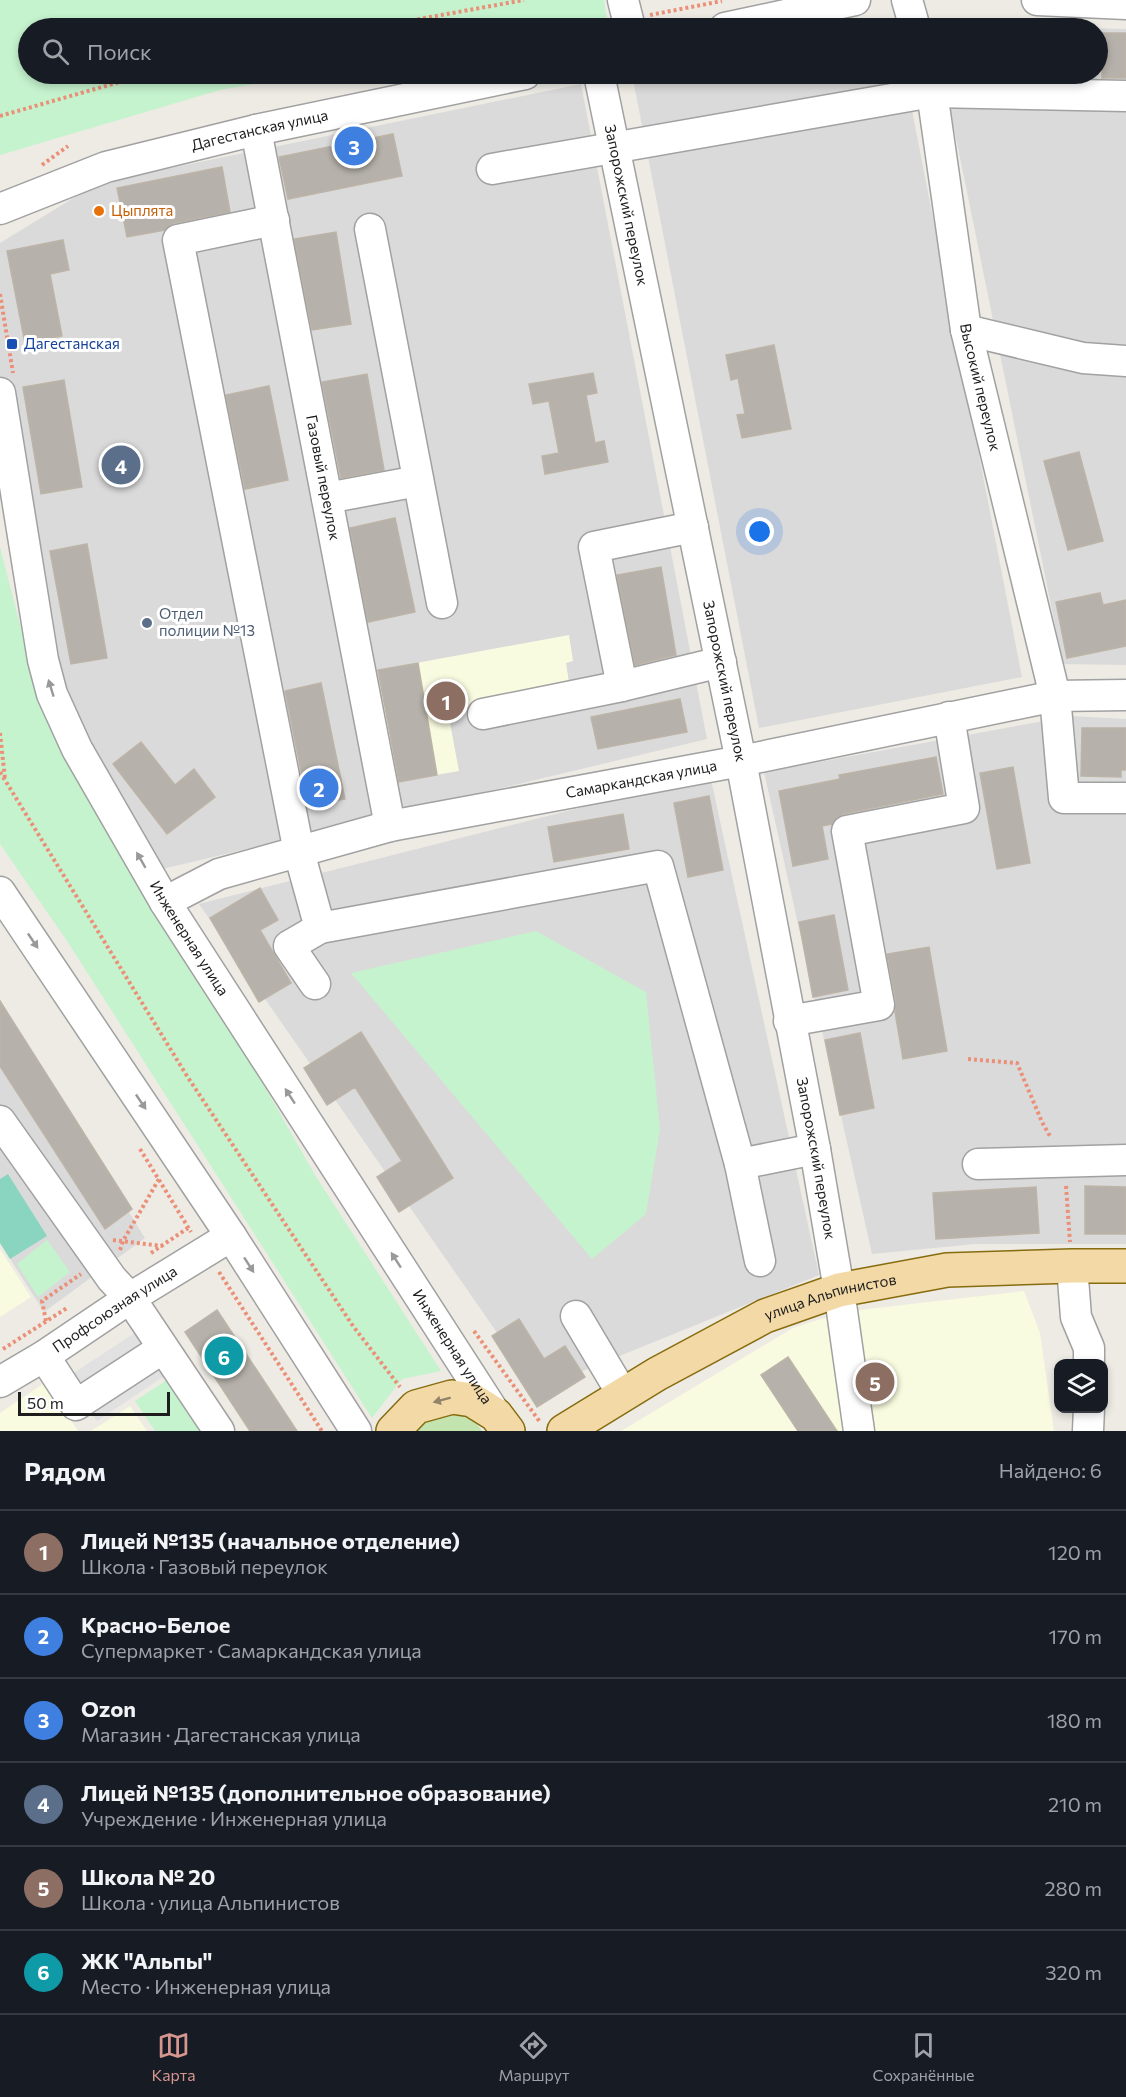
<!DOCTYPE html>
<html lang="ru">
<meta charset="utf-8">
<style>
body{margin:0;font-family:Commissioner,sans-serif;background:#242831;color:#f1f3f6}
.controls{position:absolute;right:18px;bottom:18px;display:grid;overflow:hidden;border-radius:12px;box-shadow:0 3px 9px #0003}
.controls button{width:54px;height:54px;display:grid;place-items:center;padding:0;border:0;border-bottom:2px solid #363941;background:#171b24;color:#f1f3f6;font:30px sans-serif}
.scale{position:absolute;left:18px;bottom:15px;width:152px;box-sizing:border-box;padding-left:6px;border:3px solid #1d1d1d;border-top:0;font-size:16px;line-height:21px;white-space:nowrap;color:#1d1d1d;-webkit-text-stroke:4px #fff;paint-order:stroke}
.you{position:absolute;left:760px;top:532px;width:21px;height:21px;margin:-15px;border:4px solid #fff;border-radius:50%;background:#1a73e8;box-shadow:0 0 0 9px #1a73e833}
.badge{display:grid;place-items:center;width:39px;height:39px;border-radius:50%;background:#d69690;color:#fff;font-size:20px;font-weight:700}
.pin{position:absolute;translate:-50% -50%;border:3px solid #fff;box-shadow:0 2px 6px #0006}
.list{margin:0;padding:0;list-style:none}
h2{display:flex;justify-content:space-between;align-items:center;height:78px;margin:0;padding:0 24px;font-size:26px}
h2 small{font-size:20px;font-weight:400;color:#9ea1a6}
.list li{display:grid;grid-template-columns:39px 1fr auto;gap:18px;align-items:center;box-sizing:border-box;height:84px;padding:0 24px;border-top:2px solid #363941}
.list b{display:block;font-size:22px;white-space:nowrap}
.list p{margin:0;font-size:20px;white-space:nowrap;color:#9ea1a6}
.list em{font-size:20px;font-style:normal;color:#9ea1a6}
.icon{flex:none;width:33px;height:33px;fill:none;stroke:currentColor;stroke-width:2;stroke-linecap:round;stroke-linejoin:round}
.map{position:relative;flex:none;width:1126px;height:1431px;overflow:hidden}
.search{position:absolute;background:#171b24;box-shadow:0 3px 9px #0003;left:18px;right:18px;top:18px;height:66px;display:flex;align-items:center;gap:15px;box-sizing:border-box;padding:0 21px;border-radius:33px;color:#9ea1a6;font-size:22px}
.sheet{height:582px;background:#171b24}
nav{display:flex;justify-content:space-around;align-items:center;box-sizing:border-box;height:84px;border-top:2px solid #363941;background:#171b24;font-size:16px;color:#9ea1a6}
nav a{display:grid;justify-items:center;gap:3px}
nav .on{color:#d69690}
.map>svg:first-child{display:block}
.residential{fill:#dbdada}
.education{fill:#f8fbdf}
.grass{fill:#c3e3af}
.park{fill:#c5f3ce}
.pitch{fill:#8ad5c0}
.parking{fill:#e1e1e1}
.building{fill:#b6b1aa;stroke:#bdb4a8;stroke-width:1.5}
.lines{fill:none;stroke-linecap:round;stroke-linejoin:round}
.minor-casing{stroke:#a1a1a1;stroke-width:33}
.major-casing{stroke:#876c0f;stroke-width:36}
.path{stroke:#eb9078;stroke-width:4;stroke-dasharray:3 3;stroke-linecap:butt}
.minor{stroke:#fff;stroke-width:30}
.major{stroke:#f2d9a5;stroke-width:33}
.oneway{fill:#999}
.oneway2{fill:#928468}
.food-dot{fill:#e8710a;stroke:#fff;stroke-width:2}
.transit-dot{fill:#1a4fb4;stroke:#fff;stroke-width:2}
.service-dot{fill:#5c6f8a;stroke:#fff;stroke-width:2}
.labels{text-anchor:middle;stroke-width:6;stroke-linejoin:round;paint-order:stroke}
.street-label{font-size:15px;fill:#1d1d1d;stroke:#fff}
.food-label{font-size:15px;fill:#c56008;stroke:#fff;text-anchor:start}
.transit-label{font-size:15px;fill:#164399;stroke:#fff;text-anchor:start}
.service-label{font-size:15px;fill:#4e5e75;stroke:#fff;text-anchor:start}
</style>
<div class="map">
<svg width="1126" height="1431" viewBox="0 0 1126 1431">
<rect width="100%" height="100%" fill="#edebe4"/>
<path class="residential" d="M933,25L1126,29V665L1063,664L943,74H1098V28H934Z
M632,74H905L1022,677L759,728Z
M581,84L707,739L154,871L56,684L0,397V243L98,183Z
M1071,716L1126,719V1244H975L872,1254L764,772Z
M710,775L819,1275L563,1379L539,1393L199,904Z
M0,1005L145,1238L44,1312L0,1243Z"/>
<path class="education" d="M569,635L573,661L566,663L570,689L448,712L459,771L396,782L378,670Z
M0,1249L31,1297L0,1317Z
M1024,1291L1040,1333L1054,1431H621L793,1328L842,1312Z
M46,1382L78,1431H0V1413Z
M130,1406L147,1431H91Z"/>
<path class="grass" d="M446,1413L472,1417L482,1431H409L420,1419Z"/>
<path class="park" d="M0,0H604L607,20L560,28H28V74H313L220,90L0,155Z
M0,547L36,687L315,1175L441,1371L402,1379L372,1418L67,941L0,844Z
M536,931L646,992L660,1129L646,1214L592,1259L351,973Z
M47,1240L70,1272L38,1297L17,1264Z
M173,1376L209,1431H155L135,1401Z"/>
<path class="pitch" d="M8,1174L47,1236L10,1259L0,1243V1179Z"/>
<path class="parking" d="M138,1331L145,1342L77,1388L69,1376Z
M158,1362L166,1375L97,1421L88,1408Z"/>
<path class="building" d="M1102,33H1126V78H1102Z
M393,134L402,176L288,199L279,157Z
M222,167L230,212L174,223L165,230L127,237L117,188Z
M336,232L351,324L312,330L294,239Z
M63,240L69,270L50,274L62,336L25,343L7,251Z
M774,345L791,429L742,438L737,415L745,414L738,378L731,380L726,355Z
M593,373L597,393L586,395L595,443L604,441L608,462L545,474L542,456L559,453L549,401L533,404L529,384Z
M367,374L384,470L341,478L322,382Z
M64,380L82,487L41,494L23,387Z
M269,386L288,480L245,489L226,395Z
M1079,452L1103,541L1068,550L1044,461Z
M395,518L415,612L368,622L350,528Z
M87,544L107,658L71,664L50,551Z
M661,567L676,655L635,665L617,575Z
M1100,593L1103,605L1126,600V646L1067,658L1056,602Z
M418,663L437,775L399,782L378,670Z
M321,683L345,799L308,806L285,691Z
M680,699L687,732L598,749L591,717Z
M1082,728H1126V770H1121V777L1081,776Z
M141,742L175,785L194,769L215,797L167,834L113,764Z
M936,757L943,794L843,814L836,818L832,824L822,826L828,859L793,866L779,791L840,779L839,775Z
M1013,767L1030,863L997,869L980,773Z
M709,796L723,870L688,877L674,803Z
M623,814L629,849L554,862L548,827Z
M260,888L278,920L260,930L291,983L259,1002L210,918Z
M834,915L848,990L813,997L799,922Z
M929,947L947,1051L903,1059L895,1012L896,1002L887,954Z
M0,1001L132,1209L105,1229L0,1066Z
M361,1032L453,1178L399,1212L377,1177L402,1161L355,1087L327,1105L304,1068Z
M860,1033L874,1108L840,1115L825,1040Z
M1085,1186L1126,1187V1234H1085Z
M1036,1187L1039,1233L936,1239L933,1193Z
M217,1310L297,1431H250L185,1332Z
M519,1319L544,1359L565,1346L585,1377L537,1407L492,1336Z
M788,1357L837,1431H798L761,1375Z"/>
<g class="lines">
<defs>
<g id="minor">
<path d="M623,0L630,28"/>
<path d="M907,0L915,28"/>
<path d="M1037,0L1126,4"/>
<path d="M725,28L855,0"/>
<path id="s1" d="M599,74L741,761L815,1149L839,1290L859,1431"/>
<path id="s2" d="M927,74L932,92L966,330L1055,696L1064,798H1126"/>
<path id="s3" d="M256,130L390,826"/>
<path d="M492,169L932,92L1126,96"/>
<path id="s4" d="M0,209L106,167L256,130L525,74"/>
<path d="M274,220L178,240L299,852L320,928L658,866L740,1164L760,1261"/>
<path d="M370,229L442,603"/>
<path d="M966,330L1083,358L1126,361"/>
<path id="s5" d="M0,393L43,660L52,694L77,749L165,902L496,1415"/>
<path d="M327,498L418,481"/>
<path d="M622,686L721,662"/>
<path d="M483,714L622,686L594,547L693,527"/>
<path d="M0,892L231,1236L356,1431"/>
<path id="s6" d="M165,902L219,874L390,826L741,761L1055,696L1126,695"/>
<path d="M315,984L289,946L320,928"/>
<path d="M789,1021L879,1005L847,831L964,808L949,717"/>
<path d="M0,1121L112,1279L130,1298L219,1431"/>
<path d="M740,1164L815,1149"/>
<path d="M978,1164L1126,1160"/>
<path d="M1072,1266L1076,1317L1089,1348V1364"/>
<path d="M576,1316L623,1395"/>
<path d="M44,1356L76,1405L151,1356"/>
<path id="s7" d="M0,1382L44,1356L130,1298L231,1236"/>
<path d="M1088,1431L1089,1408"/>
</g>
<g id="major">
<path d="M393,1431L416,1407L452,1397L472,1400L496,1415L508,1431"/>
<path id="s8" d="M564,1431L657,1374L765,1316L839,1290L947,1270L1072,1266H1126"/>
</g>
</defs>
<use href="#minor" class="minor-casing"/>
<use href="#major" class="major-casing"/>
<path class="path" d="M650,15L722,1
M370,28L524,0
M0,116L148,74
M42,165L68,146
M0,294L13,373
M0,733L5,779
M0,772L187,1076L353,1326L400,1387
M968,1059L1017,1063L1042,1122L1051,1138
M140,1149L191,1232
M1066,1186L1070,1242
M113,1240L162,1246
M120,1250L123,1241L159,1179
M151,1253L188,1228
M219,1272L322,1431
M46,1321L42,1301L81,1274
M474,1331L540,1422
M3,1349L67,1308"/>
<use href="#minor" class="minor"/>
<use href="#major" class="major"/>
</g>
<defs><path id="oneway-solid" d="M-6-.8H1V-3.2L6.5 0L1 3.2V.8H-6Z" transform="scale(1.5)"/></defs>
<g class="oneway">
<use href="#oneway-solid" transform="translate(51 688) rotate(-107)"/>
<use href="#oneway-solid" transform="translate(141 860) rotate(-120)"/>
<use href="#oneway-solid" transform="translate(33 941) rotate(56)"/>
<use href="#oneway-solid" transform="translate(290 1096) rotate(-123)"/>
<use href="#oneway-solid" transform="translate(141 1102) rotate(56)"/>
<use href="#oneway-solid" transform="translate(396 1260) rotate(-123)"/>
<use href="#oneway-solid" transform="translate(249 1265) rotate(57)"/>
</g>
<use class="oneway2" href="#oneway-solid" transform="translate(442 1400) rotate(165)"/>
<circle class="food-dot" cx="99" cy="211" r="6"/>
<rect class="transit-dot" x="6" y="338" width="12" height="12" rx="3"/>
<circle class="service-dot" cx="147" cy="623" r="6"/>
<g class="labels">
<g class="street-label">
<text dy="5" stroke="none"><textPath href="#s4" startOffset="272">Дагестанская улица</textPath></text>
<text dy="5" stroke="none"><textPath href="#s1" startOffset="134">Запорожский переулок</textPath></text>
<text dy="5" stroke="none"><textPath href="#s2" startOffset="318">Высокий переулок</textPath></text>
<text dy="5" stroke="none"><textPath href="#s3" startOffset="354">Газовый переулок</textPath></text>
<text dy="5" stroke="none"><textPath href="#s1" startOffset="620">Запорожский переулок</textPath></text>
<text dy="5" stroke="none"><textPath href="#s6" startOffset="494">Самаркандская улица</textPath></text>
<text dy="5" stroke="none"><textPath href="#s5" startOffset="586">Инженерная улица</textPath></text>
<text dy="5" stroke="none"><textPath href="#s1" startOffset="1106">Запорожский переулок</textPath></text>
<text dy="5" stroke="none"><textPath href="#s8" startOffset="300">улица Альпинистов</textPath></text>
<text dy="5" stroke="none"><textPath href="#s7" startOffset="136">Профсоюзная улица</textPath></text>
<text dy="5" stroke="none"><textPath href="#s5" startOffset="1072">Инженерная улица</textPath></text>
</g>
<g class="food-label">
<text x="111" y="216">Цыплята</text>
</g>
<g class="transit-label">
<text x="24" y="349">Дагестанская</text>
</g>
<g class="service-label">
<text x="159" y="619">Отдел<tspan x="159" dy="17">полиции №13</tspan></text>
</g>
</g>
</svg>
<div class="controls">
<button><svg class="icon" aria-label="layers" viewBox="0 0 24 24"><path d="M12 4l9 5-9 5-9-5zM3 14l9 5 9-5"/></svg></button>
</div>
<div class="scale">50 m</div>
<div class="you"></div>
<div class="pin badge" style="left:446px;top:701px;background:#8d6e63">1</div>
<div class="pin badge" style="left:319px;top:788px;background:#3f7fe0">2</div>
<div class="pin badge" style="left:354px;top:146px;background:#3f7fe0">3</div>
<div class="pin badge" style="left:121px;top:465px;background:#5c6f8a">4</div>
<div class="pin badge" style="left:875px;top:1382px;background:#8d6e63">5</div>
<div class="pin badge" style="left:224px;top:1356px;background:#0f9aa8">6</div>
<div class="search"><svg class="icon" aria-label="search" viewBox="0 0 24 24"><circle cx="10" cy="10" r="6"/><path d="M15 15l6 6"/></svg>Поиск</div>
</div>
<section class="sheet">
<h2>Рядом<small>Найдено: 6</small></h2>
<ul class="list">
<li><span class="badge" style="background:#8d6e63">1</span><div><b>Лицей №135 (начальное отделение)</b><p>Школа · Газовый переулок</p></div><em>120 m</em></li>
<li><span class="badge" style="background:#3f7fe0">2</span><div><b>Красно-Белое</b><p>Супермаркет · Самаркандская улица</p></div><em>170 m</em></li>
<li><span class="badge" style="background:#3f7fe0">3</span><div><b>Ozon</b><p>Магазин · Дагестанская улица</p></div><em>180 m</em></li>
<li><span class="badge" style="background:#5c6f8a">4</span><div><b>Лицей №135 (дополнительное образование)</b><p>Учреждение · Инженерная улица</p></div><em>210 m</em></li>
<li><span class="badge" style="background:#8d6e63">5</span><div><b>Школа № 20</b><p>Школа · улица Альпинистов</p></div><em>280 m</em></li>
<li><span class="badge" style="background:#0f9aa8">6</span><div><b>ЖК &quot;Альпы&quot;</b><p>Место · Инженерная улица</p></div><em>320 m</em></li>
</ul>
</section>
<nav>
<a class="on"><svg class="icon" aria-label="map" viewBox="0 0 24 24"><path d="M3 6l6-2 6 2 6-2v14l-6 2-6-2-6 2zM9 4v14M15 6v14"/></svg>Карта</a>
<a><svg class="icon" aria-label="directions" viewBox="0 0 24 24"><path d="M12 3l9 9-9 9-9-9zM9 14v-3h6M13 9l2 2-2 2"/></svg>Маршрут</a>
<a><svg class="icon" aria-label="saved" viewBox="0 0 24 24"><path d="M7 4h10v16l-5-4-5 4z"/></svg>Сохранённые</a>
</nav>
